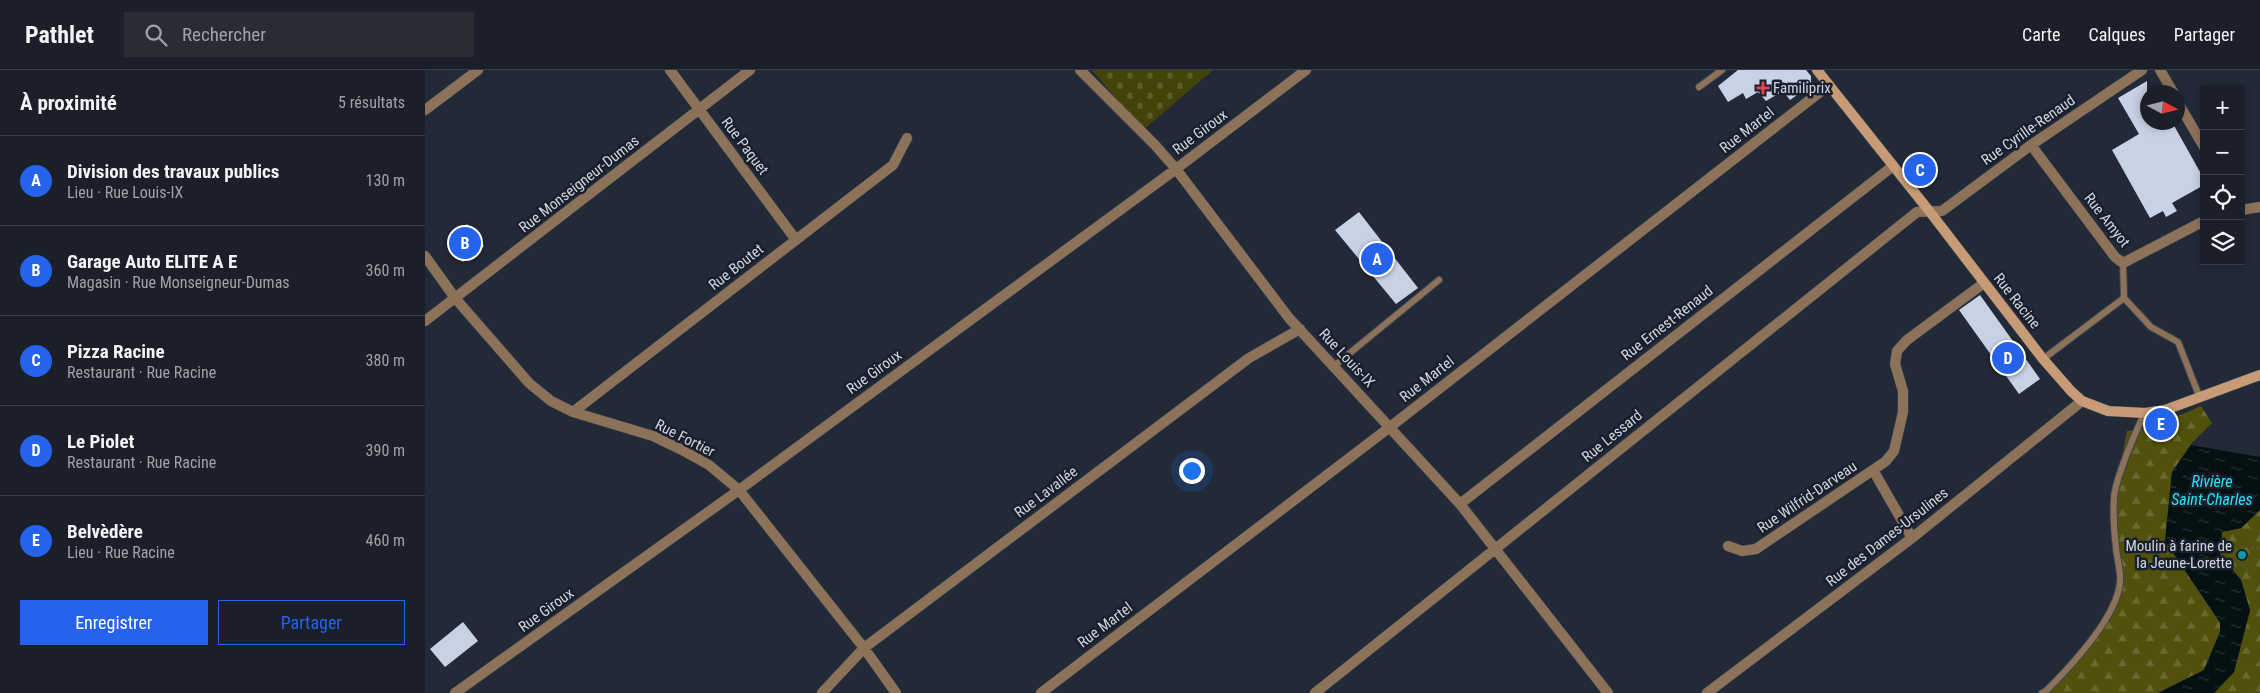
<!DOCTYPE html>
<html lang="fr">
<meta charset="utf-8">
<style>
body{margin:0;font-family:"Roboto Condensed",sans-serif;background:#272c35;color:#f1f3f6}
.controls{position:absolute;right:15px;top:15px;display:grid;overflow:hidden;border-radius:0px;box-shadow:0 2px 8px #0003}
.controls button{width:45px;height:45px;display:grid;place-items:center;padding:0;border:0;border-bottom:1px solid #383d46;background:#1a1f29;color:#f1f3f6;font:25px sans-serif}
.compass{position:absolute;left:1715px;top:15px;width:45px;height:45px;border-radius:50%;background:#1a1f29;box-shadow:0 2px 8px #0003;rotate:97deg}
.you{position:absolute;left:766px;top:400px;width:18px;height:18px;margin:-12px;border:4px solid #fff;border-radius:50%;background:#1a73e8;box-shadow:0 0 0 8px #1a73e833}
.badge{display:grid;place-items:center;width:32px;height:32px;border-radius:50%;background:#2563eb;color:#fff;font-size:16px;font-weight:700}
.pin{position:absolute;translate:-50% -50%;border:2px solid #fff;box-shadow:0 1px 5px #0006}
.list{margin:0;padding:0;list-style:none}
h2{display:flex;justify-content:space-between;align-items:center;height:65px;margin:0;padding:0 20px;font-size:21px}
h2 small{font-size:16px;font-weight:400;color:#9fa2a8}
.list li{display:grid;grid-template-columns:32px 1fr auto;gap:15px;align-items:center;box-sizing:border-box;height:90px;padding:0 20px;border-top:1px solid #383d46}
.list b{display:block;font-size:19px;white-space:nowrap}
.list p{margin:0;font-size:16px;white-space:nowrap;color:#9fa2a8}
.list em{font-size:16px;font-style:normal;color:#9fa2a8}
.actions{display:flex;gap:10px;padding:15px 20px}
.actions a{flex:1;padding:11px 0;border:1px solid #2563eb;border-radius:0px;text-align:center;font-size:18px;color:#2563eb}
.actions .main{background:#2563eb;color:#fff}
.icon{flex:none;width:28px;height:28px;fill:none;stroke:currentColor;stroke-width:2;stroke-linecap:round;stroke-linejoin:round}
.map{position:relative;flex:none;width:1835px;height:623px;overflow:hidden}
header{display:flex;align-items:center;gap:30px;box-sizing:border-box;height:70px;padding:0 25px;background:#1a1f29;border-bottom:1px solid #383d46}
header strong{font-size:24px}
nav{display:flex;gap:28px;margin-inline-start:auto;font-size:18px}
.search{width:350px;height:45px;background:#272c35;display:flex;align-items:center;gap:12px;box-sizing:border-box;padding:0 18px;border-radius:0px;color:#9fa2a8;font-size:19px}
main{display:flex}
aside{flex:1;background:#1a1f29}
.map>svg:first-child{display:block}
.forest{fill:url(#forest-firs)}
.cemetery{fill:url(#cemetery-stones)}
.water{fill:url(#water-ripples)}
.building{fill:#c9d2e5}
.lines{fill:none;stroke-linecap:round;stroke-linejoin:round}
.lane-casing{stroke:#3e4552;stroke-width:8}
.street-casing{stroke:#3e4552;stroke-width:11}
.secondary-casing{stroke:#3e4552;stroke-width:11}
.path{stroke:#575d6a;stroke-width:2.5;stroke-dasharray:1 4;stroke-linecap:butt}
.lane{stroke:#8d725a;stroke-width:6}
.street{stroke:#8d725a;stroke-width:10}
.secondary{stroke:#c69b75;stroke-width:10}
.health-dot{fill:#e0444e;stroke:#191f2d;stroke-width:2}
.culture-dot{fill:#0f9aa8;stroke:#191f2d;stroke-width:2}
.labels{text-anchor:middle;stroke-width:5;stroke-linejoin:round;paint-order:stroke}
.poi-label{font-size:15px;fill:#d1d5df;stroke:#191f2d;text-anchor:start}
.street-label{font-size:15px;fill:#d1d5df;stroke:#191f2d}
.water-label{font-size:16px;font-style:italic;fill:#29e3f0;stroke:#191f2d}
</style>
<header>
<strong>Pathlet</strong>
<div class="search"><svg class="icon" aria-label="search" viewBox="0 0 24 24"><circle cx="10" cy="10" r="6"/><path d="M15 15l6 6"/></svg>Rechercher</div>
<nav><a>Carte</a><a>Calques</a><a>Partager</a></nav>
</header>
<main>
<aside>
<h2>À proximité<small>5 résultats</small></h2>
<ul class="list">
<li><span class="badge">A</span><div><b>Division des travaux publics</b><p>Lieu · Rue Louis-IX</p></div><em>130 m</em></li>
<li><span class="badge">B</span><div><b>Garage Auto ELITE A E</b><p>Magasin · Rue Monseigneur-Dumas</p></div><em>360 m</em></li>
<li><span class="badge">C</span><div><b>Pizza Racine</b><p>Restaurant · Rue Racine</p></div><em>380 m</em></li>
<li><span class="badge">D</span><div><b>Le Piolet</b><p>Restaurant · Rue Racine</p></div><em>390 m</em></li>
<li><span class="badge">E</span><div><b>Belvèdère</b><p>Lieu · Rue Racine</p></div><em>460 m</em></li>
</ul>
<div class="actions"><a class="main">Enregistrer</a><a>Partager</a></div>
</aside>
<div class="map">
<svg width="1835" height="623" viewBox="0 0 1835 623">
<defs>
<pattern id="forest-firs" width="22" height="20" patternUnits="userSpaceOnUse" patternTransform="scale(1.25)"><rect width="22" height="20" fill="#51510d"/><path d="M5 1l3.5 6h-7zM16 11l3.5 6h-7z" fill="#696930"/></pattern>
<pattern id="cemetery-stones" width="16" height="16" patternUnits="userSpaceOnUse" patternTransform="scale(1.25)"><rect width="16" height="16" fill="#434309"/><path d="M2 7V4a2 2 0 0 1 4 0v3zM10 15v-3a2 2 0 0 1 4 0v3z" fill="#5d5d2c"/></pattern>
<pattern id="water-ripples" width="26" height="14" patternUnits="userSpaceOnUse" patternTransform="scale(1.25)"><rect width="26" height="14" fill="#031112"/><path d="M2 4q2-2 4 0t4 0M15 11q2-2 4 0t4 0" fill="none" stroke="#273334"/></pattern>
</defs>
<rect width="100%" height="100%" fill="#222937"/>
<path class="forest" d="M1776,336L1787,353L1766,374L1747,402L1740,471L1795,553V562L1779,600L1733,623H1618L1649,595L1688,535L1695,510L1689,426L1702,361L1718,359L1730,367L1743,359L1744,350Z
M1835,440V623H1789L1809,602L1825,541L1816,510L1795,484L1797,462L1816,458Z"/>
<path class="cemetery" d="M667,0H788L718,60Z"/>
<path class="water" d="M1766,375L1835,387V440L1816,458L1797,462L1795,484L1816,510L1825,540L1809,602L1789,623H1733L1779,600L1795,562V552L1740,471L1747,402Z"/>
<path class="building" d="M1313,0H1381L1386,6V15L1365,30L1358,21L1341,31L1333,22L1321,29L1318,23L1303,32L1293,16Z
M1722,11V52H1747L1779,109V115L1747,133L1752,141L1741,147L1738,141L1725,148L1687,80L1714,64L1693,28Z
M934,142L993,218L971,234L910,160Z
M42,154L59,176L38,192L22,171Z
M1555,225L1615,309L1594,324L1534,240Z
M38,552L53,571L20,597L5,579Z"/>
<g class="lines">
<defs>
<path id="lane" d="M1274,17L1297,0
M1698,193L1699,228L1726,257L1753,272L1775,328
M1618,289L1699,228
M909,296L1014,210
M1617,623L1621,621C1645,597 1692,547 1695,512C1696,501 1692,489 1691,478C1689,462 1688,445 1689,429C1689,412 1711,360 1720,343"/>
<path id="street" d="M245,0L371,170
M655,0L730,75L751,99L864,248L1035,434L1183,623
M1735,0L1748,22
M1752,31L1779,77
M0,40L53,0
M1606,75L1690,187L1698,193L1779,151
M1816,140L1835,137
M0,186L30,228L104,313L126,331L148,342L228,366L257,380L284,395L314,420L439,578L471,623
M0,251L325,0
M148,342L468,95L482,68
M1448,400L1461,391L1469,381L1478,342V321L1470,294L1472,281L1482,270L1559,213
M1035,434L1468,96
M1303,476L1317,481L1331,479L1448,400L1487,468
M30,623L314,420L751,99L881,0
M397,623L439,578L824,288L875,259
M616,623L965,357L1404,15
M890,623L1492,142L1517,141L1606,75L1717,0
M1282,623L1487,468L1657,331"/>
<path id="secondary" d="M1392,0L1505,142L1618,289L1646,321L1657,331L1683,341L1720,343L1740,340L1835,305"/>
</defs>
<use href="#lane" class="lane-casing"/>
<use href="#street" class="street-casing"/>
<use href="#secondary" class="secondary-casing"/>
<path class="path" d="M1807,480L1835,478
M1811,480L1816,497H1821L1823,504"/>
<use href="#lane" class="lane"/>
<use href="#street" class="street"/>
<use href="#secondary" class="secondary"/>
</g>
<path class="health-dot" d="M1335.5 10.5h5v5h5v5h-5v5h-5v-5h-5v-5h5z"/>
<circle class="culture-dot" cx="1817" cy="485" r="5"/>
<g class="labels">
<g class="poi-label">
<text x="1348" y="23">Familiprix</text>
<text x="1807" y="481" text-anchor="end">Moulin à farine de<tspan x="1807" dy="17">la Jeune-Lorette</tspan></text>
</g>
<g class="street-label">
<text transform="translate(1322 60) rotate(-38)" y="5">Rue Martel</text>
<text transform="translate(1603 60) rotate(-35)" y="5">Rue Cyrille-Renaud</text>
<text transform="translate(775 62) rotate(-37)" y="5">Rue Giroux</text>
<text transform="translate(320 76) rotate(53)" y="5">Rue Paquet</text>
<text transform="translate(154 114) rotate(-38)" y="5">Rue Monseigneur-Dumas</text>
<text transform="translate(1682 150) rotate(52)" y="5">Rue Amyot</text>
<text transform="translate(311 197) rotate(-38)" y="5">Rue Boutet</text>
<text transform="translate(1592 231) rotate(52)" y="5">Rue Racine</text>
<text transform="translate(1242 253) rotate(-38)" y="5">Rue Ernest-Renaud</text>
<text transform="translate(922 288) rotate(47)" y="5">Rue Louis-IX</text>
<text transform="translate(449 302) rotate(-36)" y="5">Rue Giroux</text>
<text transform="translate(1002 309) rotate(-38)" y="5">Rue Martel</text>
<text transform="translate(1187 366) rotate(-39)" y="5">Rue Lessard</text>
<text transform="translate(260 368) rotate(27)" y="5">Rue Fortier</text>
<text transform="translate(621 422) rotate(-37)" y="5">Rue Lavallée</text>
<text transform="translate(1382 427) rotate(-34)" y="5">Rue Wilfrid-Darveau</text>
<text transform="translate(1462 467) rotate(-38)" y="5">Rue des Dames-Ursulines</text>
<text transform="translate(121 540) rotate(-36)" y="5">Rue Giroux</text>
<text transform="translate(680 555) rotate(-37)" y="5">Rue Martel</text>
</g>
<g class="water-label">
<text x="1787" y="417">Rivière<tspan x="1787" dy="18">Saint-Charles</tspan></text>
</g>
</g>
</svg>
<div class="controls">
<button>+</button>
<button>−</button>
<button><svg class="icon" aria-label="locate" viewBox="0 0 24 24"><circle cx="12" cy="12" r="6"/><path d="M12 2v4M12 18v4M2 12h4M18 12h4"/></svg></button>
<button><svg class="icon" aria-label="layers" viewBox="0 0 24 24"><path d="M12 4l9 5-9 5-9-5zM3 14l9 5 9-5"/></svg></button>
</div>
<svg class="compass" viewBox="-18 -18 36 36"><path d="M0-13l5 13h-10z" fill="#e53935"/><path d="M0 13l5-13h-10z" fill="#9fa2a8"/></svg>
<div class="you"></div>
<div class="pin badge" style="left:952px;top:189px">A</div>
<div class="pin badge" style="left:40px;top:173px">B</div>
<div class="pin badge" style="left:1495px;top:100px">C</div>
<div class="pin badge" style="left:1583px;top:288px">D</div>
<div class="pin badge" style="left:1736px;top:354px">E</div>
</div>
</main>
